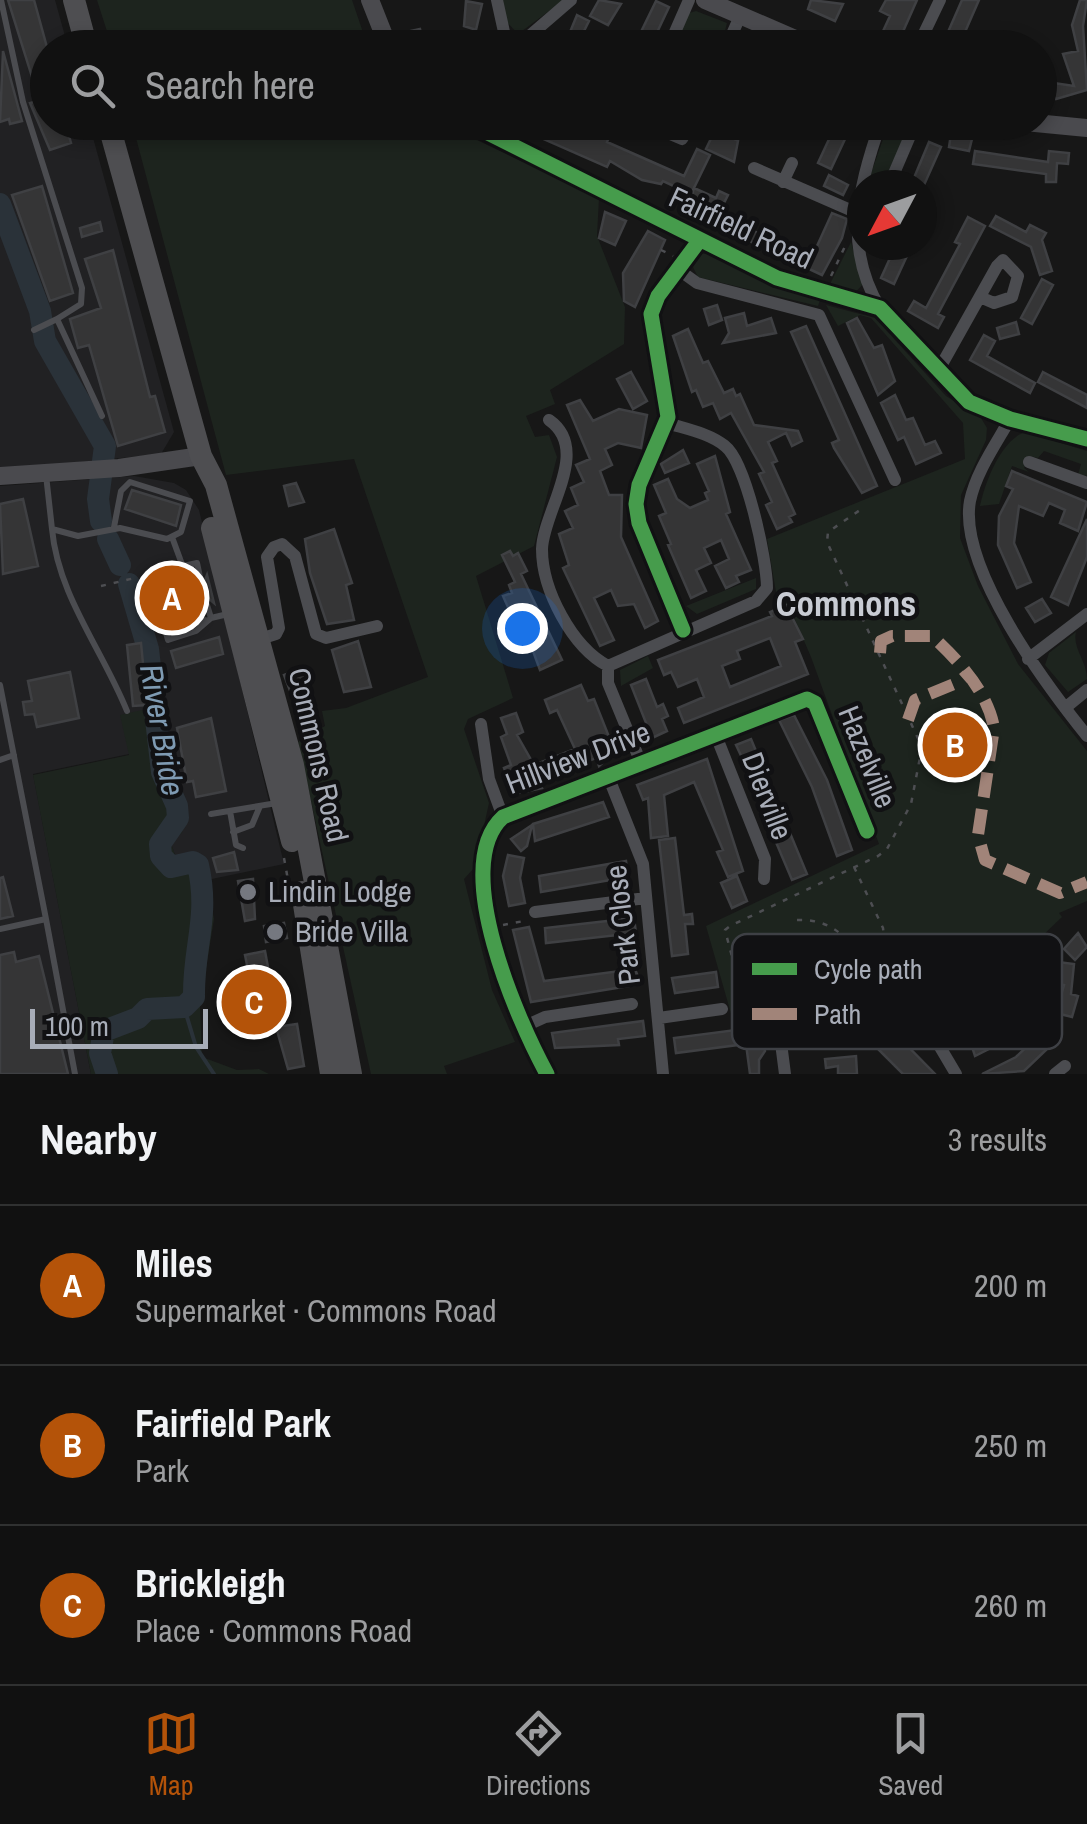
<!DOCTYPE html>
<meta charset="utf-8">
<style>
body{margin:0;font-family:"Archivo Narrow",sans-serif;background:#1a1a1a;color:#f1f3f6}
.compass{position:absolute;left:847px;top:170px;width:90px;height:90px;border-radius:50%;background:#111;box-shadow:0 5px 15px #0003;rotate:229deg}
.scale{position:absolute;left:30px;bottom:25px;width:178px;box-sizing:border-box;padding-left:10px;border:5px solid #a8adb8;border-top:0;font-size:28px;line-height:35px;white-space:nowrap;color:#a8adb8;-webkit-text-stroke:8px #111113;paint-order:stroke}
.you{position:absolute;left:522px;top:628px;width:35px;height:35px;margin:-25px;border:8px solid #fff;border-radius:50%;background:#1a73e8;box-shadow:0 0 0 15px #1a73e833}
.badge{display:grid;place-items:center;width:65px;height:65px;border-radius:50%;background:#b45309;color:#fff;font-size:32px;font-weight:700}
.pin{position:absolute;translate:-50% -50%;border:5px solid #fff;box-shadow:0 2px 10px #0006}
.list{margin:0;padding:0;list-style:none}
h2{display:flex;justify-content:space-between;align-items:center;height:130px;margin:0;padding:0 40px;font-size:42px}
h2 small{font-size:32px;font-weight:400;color:#9c9d9f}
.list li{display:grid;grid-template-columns:65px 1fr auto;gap:30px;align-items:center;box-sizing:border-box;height:160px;padding:0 40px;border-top:2px solid #303131}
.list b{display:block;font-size:38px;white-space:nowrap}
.list p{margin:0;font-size:32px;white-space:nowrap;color:#9c9d9f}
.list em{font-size:32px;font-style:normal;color:#9c9d9f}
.icon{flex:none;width:55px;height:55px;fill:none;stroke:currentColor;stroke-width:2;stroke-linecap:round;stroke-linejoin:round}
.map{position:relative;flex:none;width:1087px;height:1074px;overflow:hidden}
.search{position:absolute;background:#111;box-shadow:0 5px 15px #0003;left:30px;right:30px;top:30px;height:110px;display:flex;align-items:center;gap:25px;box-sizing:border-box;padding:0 35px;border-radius:55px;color:#9c9d9f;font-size:38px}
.sheet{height:610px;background:#111}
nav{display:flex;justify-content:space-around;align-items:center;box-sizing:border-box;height:140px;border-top:2px solid #303131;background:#111;font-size:28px;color:#9c9d9f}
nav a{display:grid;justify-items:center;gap:5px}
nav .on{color:#b45309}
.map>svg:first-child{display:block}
.built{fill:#212123}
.green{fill:#1d241e}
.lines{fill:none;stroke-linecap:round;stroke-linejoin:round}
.stream{stroke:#2a3239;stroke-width:4}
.river{stroke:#2a3239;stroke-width:22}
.building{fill:#353536;stroke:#3f4043;stroke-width:2.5;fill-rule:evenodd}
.path{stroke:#4d4e52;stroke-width:2.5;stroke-dasharray:5 8;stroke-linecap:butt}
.lane{stroke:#4b4c50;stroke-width:6}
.street{stroke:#4b4c50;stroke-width:12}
.secondary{stroke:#4a4a4e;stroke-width:18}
.highway{stroke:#4e4e51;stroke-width:22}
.quiet{stroke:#a18479;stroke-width:12;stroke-dasharray:25 12;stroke-linecap:butt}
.cycleway-casing{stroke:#111113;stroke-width:21}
.cycleway{stroke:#469c4c;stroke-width:15}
.poi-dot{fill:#757880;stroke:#111113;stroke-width:4}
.labels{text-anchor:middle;stroke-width:9;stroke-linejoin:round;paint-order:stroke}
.street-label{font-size:30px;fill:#a8adb8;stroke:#111113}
.poi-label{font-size:30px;fill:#a8adb8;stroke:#111113;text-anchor:start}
.water-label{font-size:32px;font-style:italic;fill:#7f9bb3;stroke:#111113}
.quarter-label{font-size:35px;font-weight:bold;fill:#c9ccd4;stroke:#111113}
.key{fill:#111113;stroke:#3e4045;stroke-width:2.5}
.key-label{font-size:28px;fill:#a8adb8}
</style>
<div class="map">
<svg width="1087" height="1074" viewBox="0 0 1087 1074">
<rect width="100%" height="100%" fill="#171717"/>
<path class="built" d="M0,0H55L68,47L48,48V122L89,123L174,432L161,454L0,470Z
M134,476L174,483L186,490L199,510L284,864L207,880L203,861L177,860L170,842L184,808L170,770L165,705L129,754L33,774L91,1074H0V486Z"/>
<path class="green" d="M97,0H352L368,47H112Z
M503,0H564L518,34L505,20Z
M696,11L727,23L721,47H679L677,40L689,13Z
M132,123H441L599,198L597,236L625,307L624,344L550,390L555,404L526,416L535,437L549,435L557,457L534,546L476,576L513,698L468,719L464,729L489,803L475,867L464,879L492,990L515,1042L444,1066L447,1074H371L298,742L325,726L322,711L346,708L428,677L354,459L226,475Z
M888,125L907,134L882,185L868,182Z
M851,242L863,284L854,294L830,284Z
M709,253L820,300L818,306L698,277L693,267L702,254Z
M826,305L875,318L946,396L981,418L987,428L986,440L961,495L960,538L978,586L1018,664L1087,751V901L1059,913L1062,917L1040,938L1024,980L996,1016L987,1008L998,995L946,946L886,994L876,983L860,984L766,998L767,1011L732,1017L706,926L879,844L811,657L790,608L777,598L767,539L965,459L963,423L871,318L860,315L838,326Z
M1025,432L1087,451V476L1078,475L1081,464L1044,451L1038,458L1030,456L1024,468L1029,472L1012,466L999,504L980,506C985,482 1001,440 1025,432Z
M756,578V589L697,614L686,606Z
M1076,632C1072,648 1087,661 1087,679L1068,692L1045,665L1049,653Z
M648,656L653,668L621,686L620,670Z
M165,705L170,770L184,808L182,833L170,841L177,860L193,856L203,862L214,919L200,1006L202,1057L237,1070L259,1069L269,1074H91L33,775L129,755L120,715Z"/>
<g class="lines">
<path class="stream" d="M184,1007L196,1047L214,1074"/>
<path class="river" d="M0,204L40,311L45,341L105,446L98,499L101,521
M108,539L120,565
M107,1074L100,1053L104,1031L138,1018L147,1009L184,1007L194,997C193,947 210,917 198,865L193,862L171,867L161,856L160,844L178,818L177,806L162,772L148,649L129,584"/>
</g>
<path class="building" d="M8,0H34L48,51V77L33,80Z
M599,0L621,4L608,25L590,16Z
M811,0L843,4L835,21L808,9Z
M886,0H917L897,45L878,42L890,16L880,11Z
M962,0H979L958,48H941Z
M1080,0H1087L1083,26L1087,90L1056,99L1048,89L1040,91V81L1074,86L1063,54L1078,51L1072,25Z
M466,1L482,4L476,30L464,26Z
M656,1L669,7L652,43L639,36Z
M577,15L589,21L578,43L568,37Z
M420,29L424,48H410L406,32Z
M3,51L22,121L10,124L9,119L0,122Z
M48,98V122H65L71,143L50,150L30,103Z
M505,122H543L577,138L579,134L586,137L593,122H616L607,142L684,176L697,149L710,155L691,194L663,181L661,184L642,180L610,161L607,167Z
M719,122H737L730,137L738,141L734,162L706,149Z
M837,122H853L831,169L818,163Z
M951,134L972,139L969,151L949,147Z
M929,142L941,147L924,185H911Z
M975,151L1048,162L1049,151L1069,153L1068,164L1057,163L1056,182H1046V174L973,164Z
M829,175L848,185L843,195L824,186Z
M42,186L73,293L50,301L12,195Z
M694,188L716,198L719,191L728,195L718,215L812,257L832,213L847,219L842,238L822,275L687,212Z
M605,212L626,221L615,245L599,238Z
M996,216L1026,232L1030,225L1046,233L1042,240L1052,271L1040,275L1031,247L990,226Z
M968,217L985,226L938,314L944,317L938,328L908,311L914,301L926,308L960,244L955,242Z
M100,222L102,231L82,237L80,228Z
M648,231L665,240L635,307L624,301L623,273Z
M896,245H912L894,284L881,278Z
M113,250L150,397L155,396L165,432L118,446L89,345L78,348L70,319L101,308L85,259Z
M1042,279L1053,285L1032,324L1021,318Z
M717,305L722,320L709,325L704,309Z
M744,313L747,326L771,318L776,333L723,343L729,333L725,318Z
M857,318L874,348L882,345L895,381L878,395L847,323Z
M1016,322L1019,334L1000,339L997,328Z
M806,326L877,486L862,493L834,448L832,443L839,440L791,332Z
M688,329L703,363L708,361L724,393L733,389L736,396L740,394L754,425L798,431L802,441L792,446L786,433L768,442L777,461L772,463L795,514L789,517L792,522L777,529L766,505L772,502L759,474L764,472L731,413L720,419L713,403L703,407L696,390L692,392L673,336Z
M984,335L995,341L987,356L1035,383L1030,393L970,360Z
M631,372L647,401L633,409L617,379Z
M1043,372L1087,395V408L1038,382Z
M895,395L906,420L913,418L925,445L935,441L941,453L916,464L904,437L898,440L881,403Z
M580,400L593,421L619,409L647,415L641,448L618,443L605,449L612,465L600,471L609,495H622L621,537L658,621L645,628L634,604L618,606L611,590L594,598L614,640L600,646L563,568L569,565L559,534L573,528L565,511L578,505L571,488L584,482L576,465L590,459L567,405Z
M683,450L689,463L665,473L661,464Z
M715,456L730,512L726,514L751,570L736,576L739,582L726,588L715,566L729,559L721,540L704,548L711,563L696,570L706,591L691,598L668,545L671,544L659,516L666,513L654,485L668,479L677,499L690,508L708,500L705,493L709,491L697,464Z
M1012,471L1087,502L1078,531L1060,523L1065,510L1049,503L1043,516L1019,506L1014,543L1031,582L1017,588L998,545L999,516L1013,489L1006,486Z
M296,483L304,502L289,506L284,486Z
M132,490L181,505L176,526L125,509Z
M23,499L38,566L3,574L0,504Z
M1087,519V557L1068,605L1051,597Z
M334,529L352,583L346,585L354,620L327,624L310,573L305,539Z
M510,551L513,556L518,553L527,571L521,574L562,660L540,670L530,643L535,640L520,609L511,614L503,596L512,593L509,585L515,582L502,555Z
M207,575L214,603L208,598L198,608L188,603L184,616L171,620L161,581L174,578L183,589L190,580L204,583Z
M1042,599L1051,613L1035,622L1026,608Z
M786,605L803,639L795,642L808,674L684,723L678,708L704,697L697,679L678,687L671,672L664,675L658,660L772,616L770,612ZM770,638L781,666L730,687L722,666L740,659L737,651Z
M219,637L223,654L176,668L171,651Z
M358,641L371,687L344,692L332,650Z
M141,643L147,705L133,706L127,645Z
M303,668L314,703L297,709L284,675Z
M70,672L79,718L37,727L34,714L25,715L23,702L32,701L28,681Z
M646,679L657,707L663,704L668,716L662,719L667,731L652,738L631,685Z
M581,685L588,701L594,699L615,752L599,766L596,758L539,780L542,788L514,794L504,768L511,765L501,737L507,734L501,718L516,713L523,732L517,735L534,765L575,749L557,710L550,713L545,700Z
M794,715L827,780L852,850L837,856L812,787L779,720Z
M211,718L226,791L196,797L193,781L187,782L177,728Z
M751,739L807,874L792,880L770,828L774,826L736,745Z
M707,759L743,871L728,877L717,852L723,850L694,782L664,795L668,836L651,838L648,798L643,800L637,785Z
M603,802L609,817L535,841L533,824Z
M532,825L527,846L521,851L511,839Z
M675,838L684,915L692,914L693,924H685L688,954L672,956L659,840Z
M234,852L238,870L217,872L213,858Z
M508,855L524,858L520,878L525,903L509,906L503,876Z
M626,861L628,877L541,892L539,876Z
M737,876L747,901L732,908L721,883Z
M3,877L13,916L0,919V878Z
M253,879L255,919L245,921L238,881Z
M634,918L636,933L546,943L545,928Z
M284,923L287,938L266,942L264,926Z
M529,927L544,981L635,969L641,984L531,1002L513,930Z
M1078,933L1087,947L1075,960L1064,949Z
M265,951L277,1016L250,1022L248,1011L236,1013L234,999L253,995L245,955Z
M14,952L16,962L39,956L68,1074H0V955Z
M1058,962L1074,964L1071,994L1078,996L1072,1017L1056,1013L1064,985L1056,984Z
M716,972L718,987L675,993L672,978Z
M882,1015L889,1027L935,1074H903L863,1034Z
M978,1016L991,1048L975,1056L964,1022Z
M761,1020L765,1051L759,1060V1074H750L746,1044L676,1053L674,1038L744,1029L743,1022Z
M643,1021L645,1036L618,1039L619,1045L555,1048L552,1033Z
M297,1024L304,1066L288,1069L276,1027Z
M1038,1036L1046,1050L1024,1071L982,1074L1016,1057Z
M856,1056L857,1074H838V1066L826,1068L825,1059Z"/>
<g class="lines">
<path class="path" d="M661,250L673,256
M831,276L847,242
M101,586L139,577
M284,858L288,880
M854,867L883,928L885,946L852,971L740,987L725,930L730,926L878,856L887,849L911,804L922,747L827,542L828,532L863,508
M797,920C835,918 859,945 866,980
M503,925L524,921
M802,939L846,938"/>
<path class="lane" d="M1,0L23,102L82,288L81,304L57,319
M1041,123L1045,95
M34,330L57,319L102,416
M46,475L52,529L78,536L120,528L167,539L181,532L190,501L130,482L121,491L114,527
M52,529C58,595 102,649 127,711
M172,537L183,567
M180,568L183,582
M200,577L197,563L152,573L150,578L168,640L196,631L211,618
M207,605L211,618L228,614
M191,609L195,623L205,620
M0,685L46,919L0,929
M0,760L14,755
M230,811L236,845L243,848
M211,814L277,803
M233,832L252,825L260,806
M46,919L75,1074"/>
<path class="street" d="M497,0L506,41L520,44L571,0
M668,48L689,0
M726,48L741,14
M917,48L940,0
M642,122L682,139L692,122
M754,168L855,212
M783,182L792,163
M889,185L916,122
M679,270L697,283L819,315L895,480
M880,308C843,247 858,186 881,122
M937,373L997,266L1003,260L1018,276L1012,297L994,303L980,297
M1010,419C996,444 976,472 970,501C958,568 1047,686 1087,736
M549,420C592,450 543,511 542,549C542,590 572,647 608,666
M1029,462L1087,483
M683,630L639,523L636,504L639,485L668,417L651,314L658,296L699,241
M260,639L276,634L279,628L267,557L274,547L282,544L295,556L316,634L326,638L377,626
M1028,659L1087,614
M608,666L756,601L767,588C767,560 746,462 725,446C709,433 686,429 667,423
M608,666V683L641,763
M1065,708L1087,690
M481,724L489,779L503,817
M715,733L765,859L764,879
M608,776L643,864L663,1074
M535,912L646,898
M895,998L940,1047L956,1074
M659,1018L722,1009
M523,1027L545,1017L632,1004
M931,1036L979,992L989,1002
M547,1074C518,1021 449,866 503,817L807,699L815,703L867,831
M785,1074L778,1020L784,1007L871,991
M1055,1074L1065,1066"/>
<path class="secondary" d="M370,0L389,48
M705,0L816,48
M466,122L777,278L880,308L969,402L1010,419L1087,439
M1025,122L1087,128
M0,476L119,468L201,456"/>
<path class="highway" d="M74,0L87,48
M108,122L201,456L216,485L293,765L351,1074
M212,528L292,841
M302,892L331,1074"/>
<path class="quiet" d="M880,653L881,641L892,636H932C958,660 988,692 994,728L978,835L985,860L1060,893L1087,882
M908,720L915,700L959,682L967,675"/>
<defs>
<path id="cycleway" d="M466,122L777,278L880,308L969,402L1010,419L1087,439
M683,630L639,523L636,504L639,485L668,417L651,314L658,296L699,241
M547,1074C518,1021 449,866 503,817L807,699L815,703L867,831"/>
</defs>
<use href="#cycleway" class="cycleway-casing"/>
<use href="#cycleway" class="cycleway"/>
</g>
<g class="poi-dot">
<circle cx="248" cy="892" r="10"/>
<circle cx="275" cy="932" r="10"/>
</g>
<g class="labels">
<g class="street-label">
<text transform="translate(741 228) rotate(25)" y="10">Fairfield Road</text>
<text transform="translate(318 755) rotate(77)" y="10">Commons Road</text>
<text transform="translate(867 757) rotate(68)" y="10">Hazelville</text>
<text transform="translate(578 758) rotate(-21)" y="10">Hillview Drive</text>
<text transform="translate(767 796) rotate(69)" y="10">Dierville</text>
<text transform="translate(623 925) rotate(-97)" y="10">Park Close</text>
</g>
<g class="poi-label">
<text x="268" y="902">Lindin Lodge</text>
<text x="295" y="942">Bride Villa</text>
</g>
<g class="water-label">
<text transform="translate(162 730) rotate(80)" y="11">River Bride</text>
</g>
<g class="quarter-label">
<text x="846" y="616">Commons</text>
</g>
</g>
<rect x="732" y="934" width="330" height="115" rx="15" class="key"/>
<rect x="752" y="963" width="45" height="12" fill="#469c4c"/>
<rect x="752" y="1008" width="45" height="12" fill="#a18479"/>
<g class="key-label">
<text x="814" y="979">Cycle path</text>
<text x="814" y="1024">Path</text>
</g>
</svg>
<svg class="compass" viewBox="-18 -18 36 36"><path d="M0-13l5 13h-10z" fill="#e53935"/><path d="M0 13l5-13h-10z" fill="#9c9d9f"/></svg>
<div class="scale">100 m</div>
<div class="you"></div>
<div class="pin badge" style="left:172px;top:598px">A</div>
<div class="pin badge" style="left:955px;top:745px">B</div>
<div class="pin badge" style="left:254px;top:1002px">C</div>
<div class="search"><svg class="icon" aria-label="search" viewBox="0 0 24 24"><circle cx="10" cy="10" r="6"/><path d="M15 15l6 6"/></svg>Search here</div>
</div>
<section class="sheet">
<h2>Nearby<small>3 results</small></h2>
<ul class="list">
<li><span class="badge">A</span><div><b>Miles</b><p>Supermarket · Commons Road</p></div><em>200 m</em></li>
<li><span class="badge">B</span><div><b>Fairfield Park</b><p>Park</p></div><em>250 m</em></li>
<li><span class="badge">C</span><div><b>Brickleigh</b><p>Place · Commons Road</p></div><em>260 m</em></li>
</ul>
</section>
<nav>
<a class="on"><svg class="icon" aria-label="map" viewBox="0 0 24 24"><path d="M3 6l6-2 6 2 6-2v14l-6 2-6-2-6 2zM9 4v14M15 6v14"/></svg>Map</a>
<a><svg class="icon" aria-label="directions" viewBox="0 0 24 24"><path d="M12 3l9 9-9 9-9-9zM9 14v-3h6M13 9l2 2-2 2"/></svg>Directions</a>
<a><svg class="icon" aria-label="saved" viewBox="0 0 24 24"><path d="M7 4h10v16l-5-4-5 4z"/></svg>Saved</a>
</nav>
